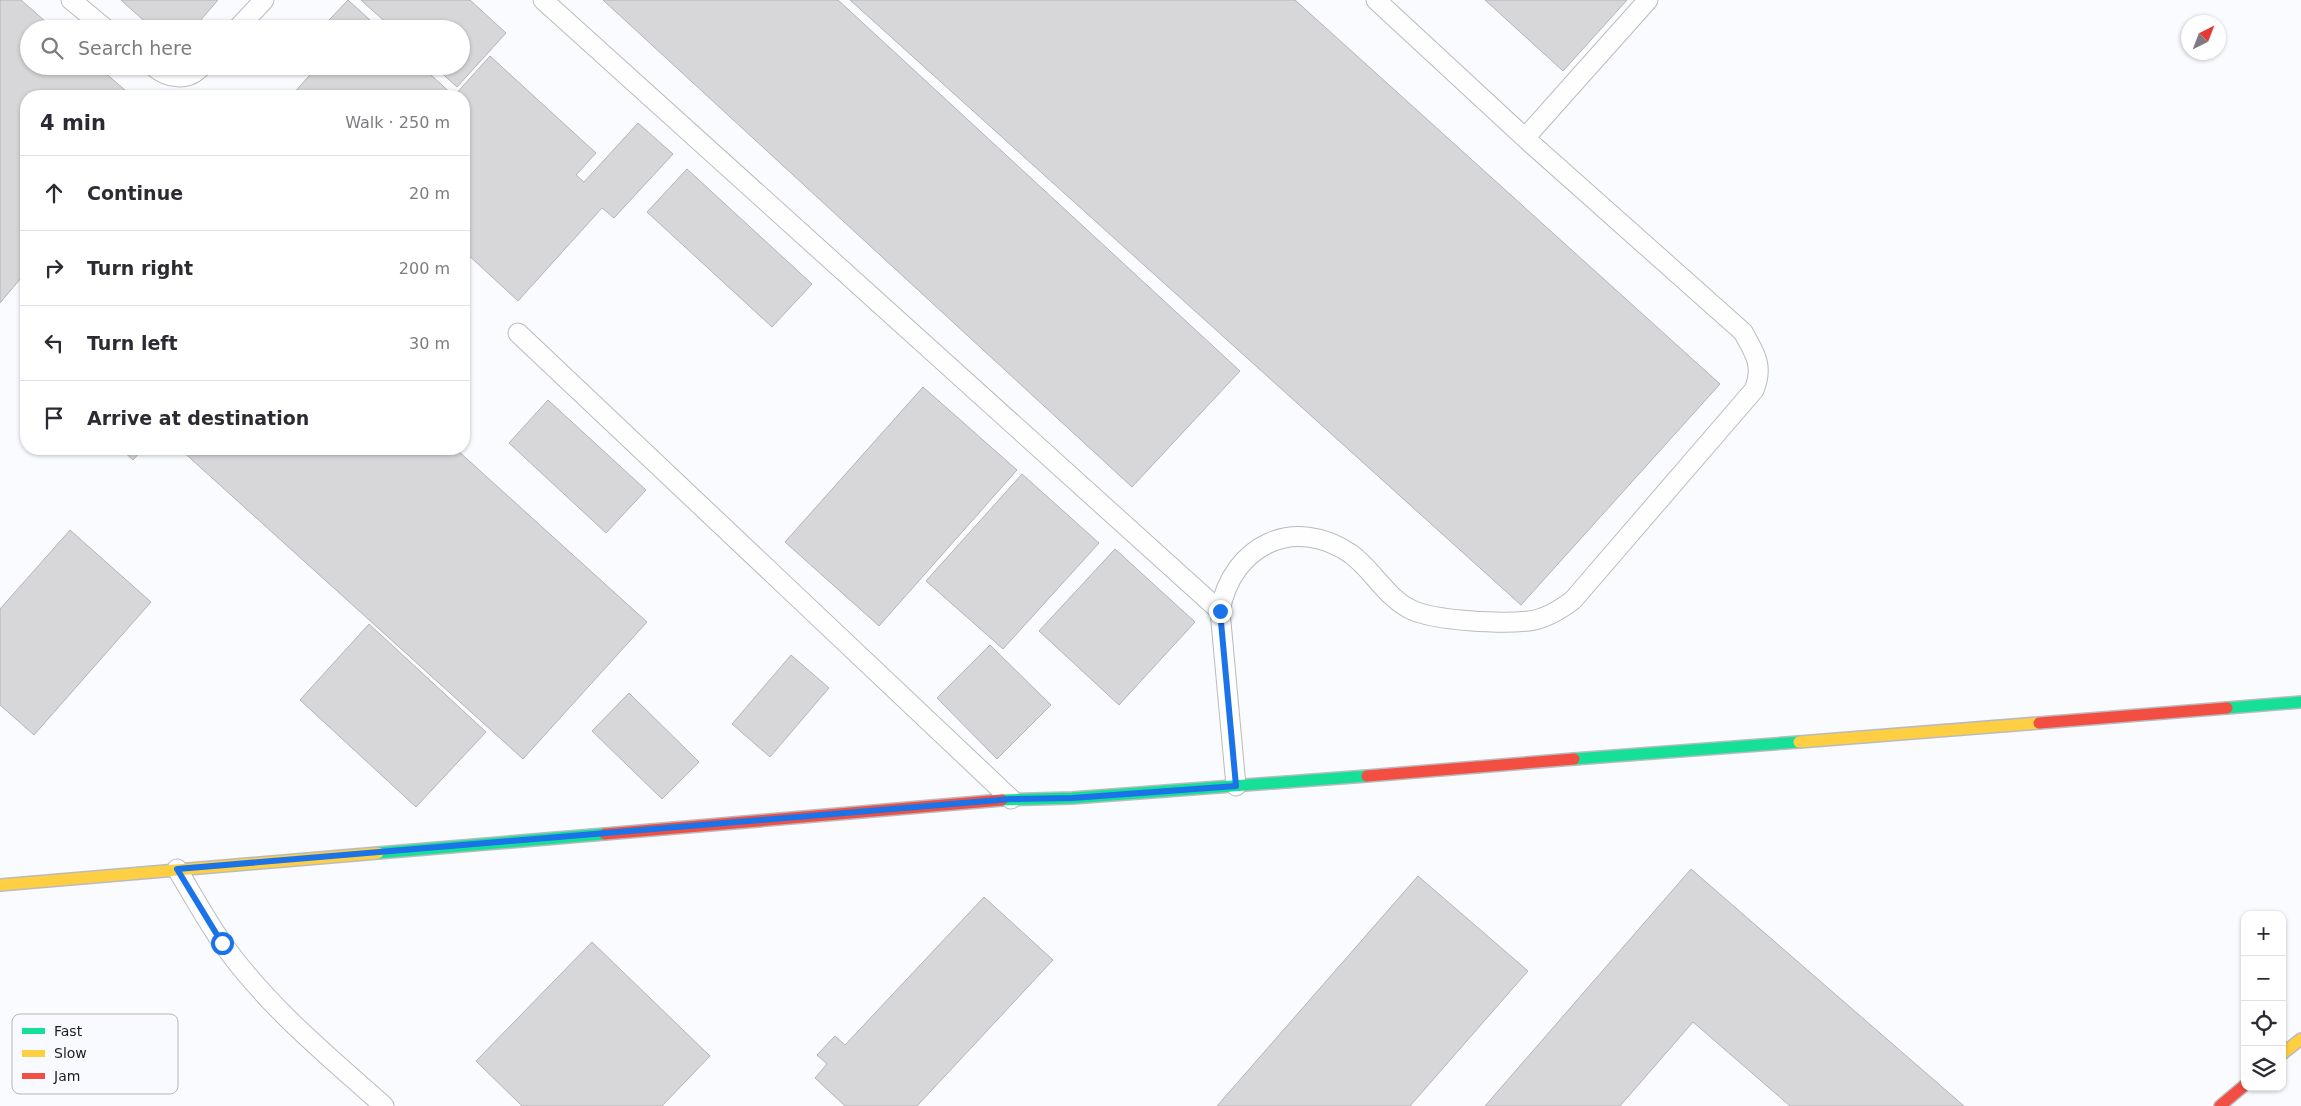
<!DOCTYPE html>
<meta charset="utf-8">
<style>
body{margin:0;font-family:"DejaVu Sans",sans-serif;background:#f2f2f3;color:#2b2b33}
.controls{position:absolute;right:15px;bottom:15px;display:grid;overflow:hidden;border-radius:10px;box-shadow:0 1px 4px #0004}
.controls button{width:45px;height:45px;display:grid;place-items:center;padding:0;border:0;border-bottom:1px solid #e1e1e2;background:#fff;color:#2b2b33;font:25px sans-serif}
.compass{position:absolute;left:2181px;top:15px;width:45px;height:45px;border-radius:50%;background:#fff;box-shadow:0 1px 4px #0004;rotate:42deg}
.stop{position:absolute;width:15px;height:15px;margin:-11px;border:4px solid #1a73e8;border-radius:50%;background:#fff}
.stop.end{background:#1a73e8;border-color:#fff;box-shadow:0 1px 5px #0008}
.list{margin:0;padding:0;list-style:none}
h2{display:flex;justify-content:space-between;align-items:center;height:65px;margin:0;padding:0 20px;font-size:21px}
h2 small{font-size:16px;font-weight:400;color:#7c7c81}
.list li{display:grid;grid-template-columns:32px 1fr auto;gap:15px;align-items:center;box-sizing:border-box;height:75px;padding:0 20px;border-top:1px solid #e1e1e2}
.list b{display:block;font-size:19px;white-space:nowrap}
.list em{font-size:16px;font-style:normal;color:#7c7c81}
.icon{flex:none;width:28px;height:28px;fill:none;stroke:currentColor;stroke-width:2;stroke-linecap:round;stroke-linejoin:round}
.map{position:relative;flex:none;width:2301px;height:1106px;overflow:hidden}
.search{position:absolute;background:#fff;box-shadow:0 1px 4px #0004;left:20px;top:20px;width:450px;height:55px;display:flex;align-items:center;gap:12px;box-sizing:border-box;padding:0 18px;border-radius:28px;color:#7c7c81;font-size:19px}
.panel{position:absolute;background:#fff;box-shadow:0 1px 4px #0004;left:20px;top:90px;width:450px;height:365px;border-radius:20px}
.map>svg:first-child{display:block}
.building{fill:#d7d7d9;stroke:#b4b4b5}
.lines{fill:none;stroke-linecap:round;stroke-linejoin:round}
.lane-casing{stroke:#babbbd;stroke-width:21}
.fast-casing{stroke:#babbbd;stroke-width:14}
.slow-casing{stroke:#babbbd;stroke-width:14}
.jam-casing{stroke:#babbbd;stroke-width:14}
.lane{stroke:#fefeff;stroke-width:19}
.fast{stroke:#16e098;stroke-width:11}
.slow{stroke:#ffcf43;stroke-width:11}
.jam{stroke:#f24e42;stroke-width:11}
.route{stroke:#1a73e8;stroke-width:6}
.key{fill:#f8faff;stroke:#b6b7bc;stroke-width:1}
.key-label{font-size:14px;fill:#1b1c1e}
</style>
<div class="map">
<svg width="2301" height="1106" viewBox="0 0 2301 1106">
<rect width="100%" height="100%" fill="#f9fbfe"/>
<path class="building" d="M0,0H21L54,29H29V66H97L132,96H26V272L0,303Z
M121,0H218L193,29H153Z
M348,0L380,29H338L329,20Z
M361,0H470L506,33L457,87L434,66H461V29H393Z
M603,0H838L1240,371L1132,487Z
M850,0H1295L1720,384L1521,605Z
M1485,0H1627L1563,71Z
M490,56L596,153L576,175L584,182L638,123L673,154L614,218L602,208L518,301L464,251V96H291L318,66H421L454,96Z
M687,169L812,284L772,327L647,212Z
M923,387L1017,470L879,626L785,542Z
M548,400L646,490L606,533L509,443Z
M121,449H143L133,460Z
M180,449H456L647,622L523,759Z
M1022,474L1099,543L1003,649L926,581Z
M70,530L151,602L34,735L0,705V609Z
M1115,549L1195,622L1119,705L1039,631Z
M369,624L486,732L416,807L300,700Z
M990,645L1051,705L997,759L937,698Z
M791,655L829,688L770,757L732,724Z
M629,693L699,762L662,799L592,731Z
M1691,869L1964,1106H1790L1693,1022L1620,1106H1485Z
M1418,876L1528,971L1410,1106H1217Z
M984,897L1053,960L917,1106H845L815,1078L827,1064L817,1055L835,1036L845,1045Z
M592,942L710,1056L662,1106H522L476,1061Z"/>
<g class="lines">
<defs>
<path id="lane" d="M71,0L106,29
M543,0L1220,611
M237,29L264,0
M153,66C168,79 188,82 202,66
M1525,138L1648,0
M518,333L1011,799
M1236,786L1220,611C1232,545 1294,515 1351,554C1373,570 1387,599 1412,610C1436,621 1502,624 1529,621C1545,619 1560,610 1573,600L1754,390C1764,366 1755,353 1743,332L1525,138L1376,0
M177,869C192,894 206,920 223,944C268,1007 327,1055 384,1106"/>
<path id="fast" d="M2227,708L2301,702
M1574,759L1799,742
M1002,800L1072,798L1367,776
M378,853L605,834"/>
<path id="slow" d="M1799,742L2039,723
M0,885L378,853
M2282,1054L2301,1039"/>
<path id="jam" d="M2039,723L2227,708
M1367,776L1574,759
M605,834L1002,800
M2220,1106L2245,1085"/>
</defs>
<use href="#lane" class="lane-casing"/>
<use href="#fast" class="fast-casing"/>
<use href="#slow" class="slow-casing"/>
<use href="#jam" class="jam-casing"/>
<use href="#lane" class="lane"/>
<use href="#fast" class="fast"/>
<use href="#slow" class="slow"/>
<use href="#jam" class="jam"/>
</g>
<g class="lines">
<path class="route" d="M222,943L177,869L1011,799L1072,798L1236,786L1220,611"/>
</g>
<rect x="12" y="1014" width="166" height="80" rx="8" class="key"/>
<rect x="22" y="1028" width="23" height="6" fill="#16e098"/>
<rect x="22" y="1050" width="23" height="7" fill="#ffcf43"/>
<rect x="22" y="1073" width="23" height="6" fill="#f24e42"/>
<g class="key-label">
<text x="54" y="1036">Fast</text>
<text x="54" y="1058">Slow</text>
<text x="54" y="1081">Jam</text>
</g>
</svg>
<div class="controls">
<button>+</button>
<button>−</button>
<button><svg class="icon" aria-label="locate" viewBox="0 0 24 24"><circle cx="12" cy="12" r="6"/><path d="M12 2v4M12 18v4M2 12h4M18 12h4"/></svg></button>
<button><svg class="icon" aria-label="layers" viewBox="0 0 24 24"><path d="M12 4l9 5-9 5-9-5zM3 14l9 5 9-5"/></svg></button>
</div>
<svg class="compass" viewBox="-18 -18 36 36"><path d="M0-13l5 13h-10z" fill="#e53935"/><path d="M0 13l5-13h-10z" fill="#7c7c81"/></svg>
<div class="stop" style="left:222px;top:943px"></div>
<div class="stop end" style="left:1220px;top:611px"></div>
<div class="search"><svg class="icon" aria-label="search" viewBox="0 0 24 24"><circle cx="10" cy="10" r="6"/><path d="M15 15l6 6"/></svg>Search here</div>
<section class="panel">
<h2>4 min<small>Walk · 250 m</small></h2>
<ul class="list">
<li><svg class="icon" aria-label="ahead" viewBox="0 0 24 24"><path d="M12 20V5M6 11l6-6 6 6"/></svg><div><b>Continue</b></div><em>20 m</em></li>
<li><svg class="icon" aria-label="right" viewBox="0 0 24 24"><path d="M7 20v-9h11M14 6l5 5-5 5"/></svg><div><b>Turn right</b></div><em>200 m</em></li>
<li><svg class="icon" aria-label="left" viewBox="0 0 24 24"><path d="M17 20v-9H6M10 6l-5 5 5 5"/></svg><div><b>Turn left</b></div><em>30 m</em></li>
<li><svg class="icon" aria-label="arrive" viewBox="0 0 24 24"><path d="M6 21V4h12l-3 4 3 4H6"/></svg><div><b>Arrive at destination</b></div></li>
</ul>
</section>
</div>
